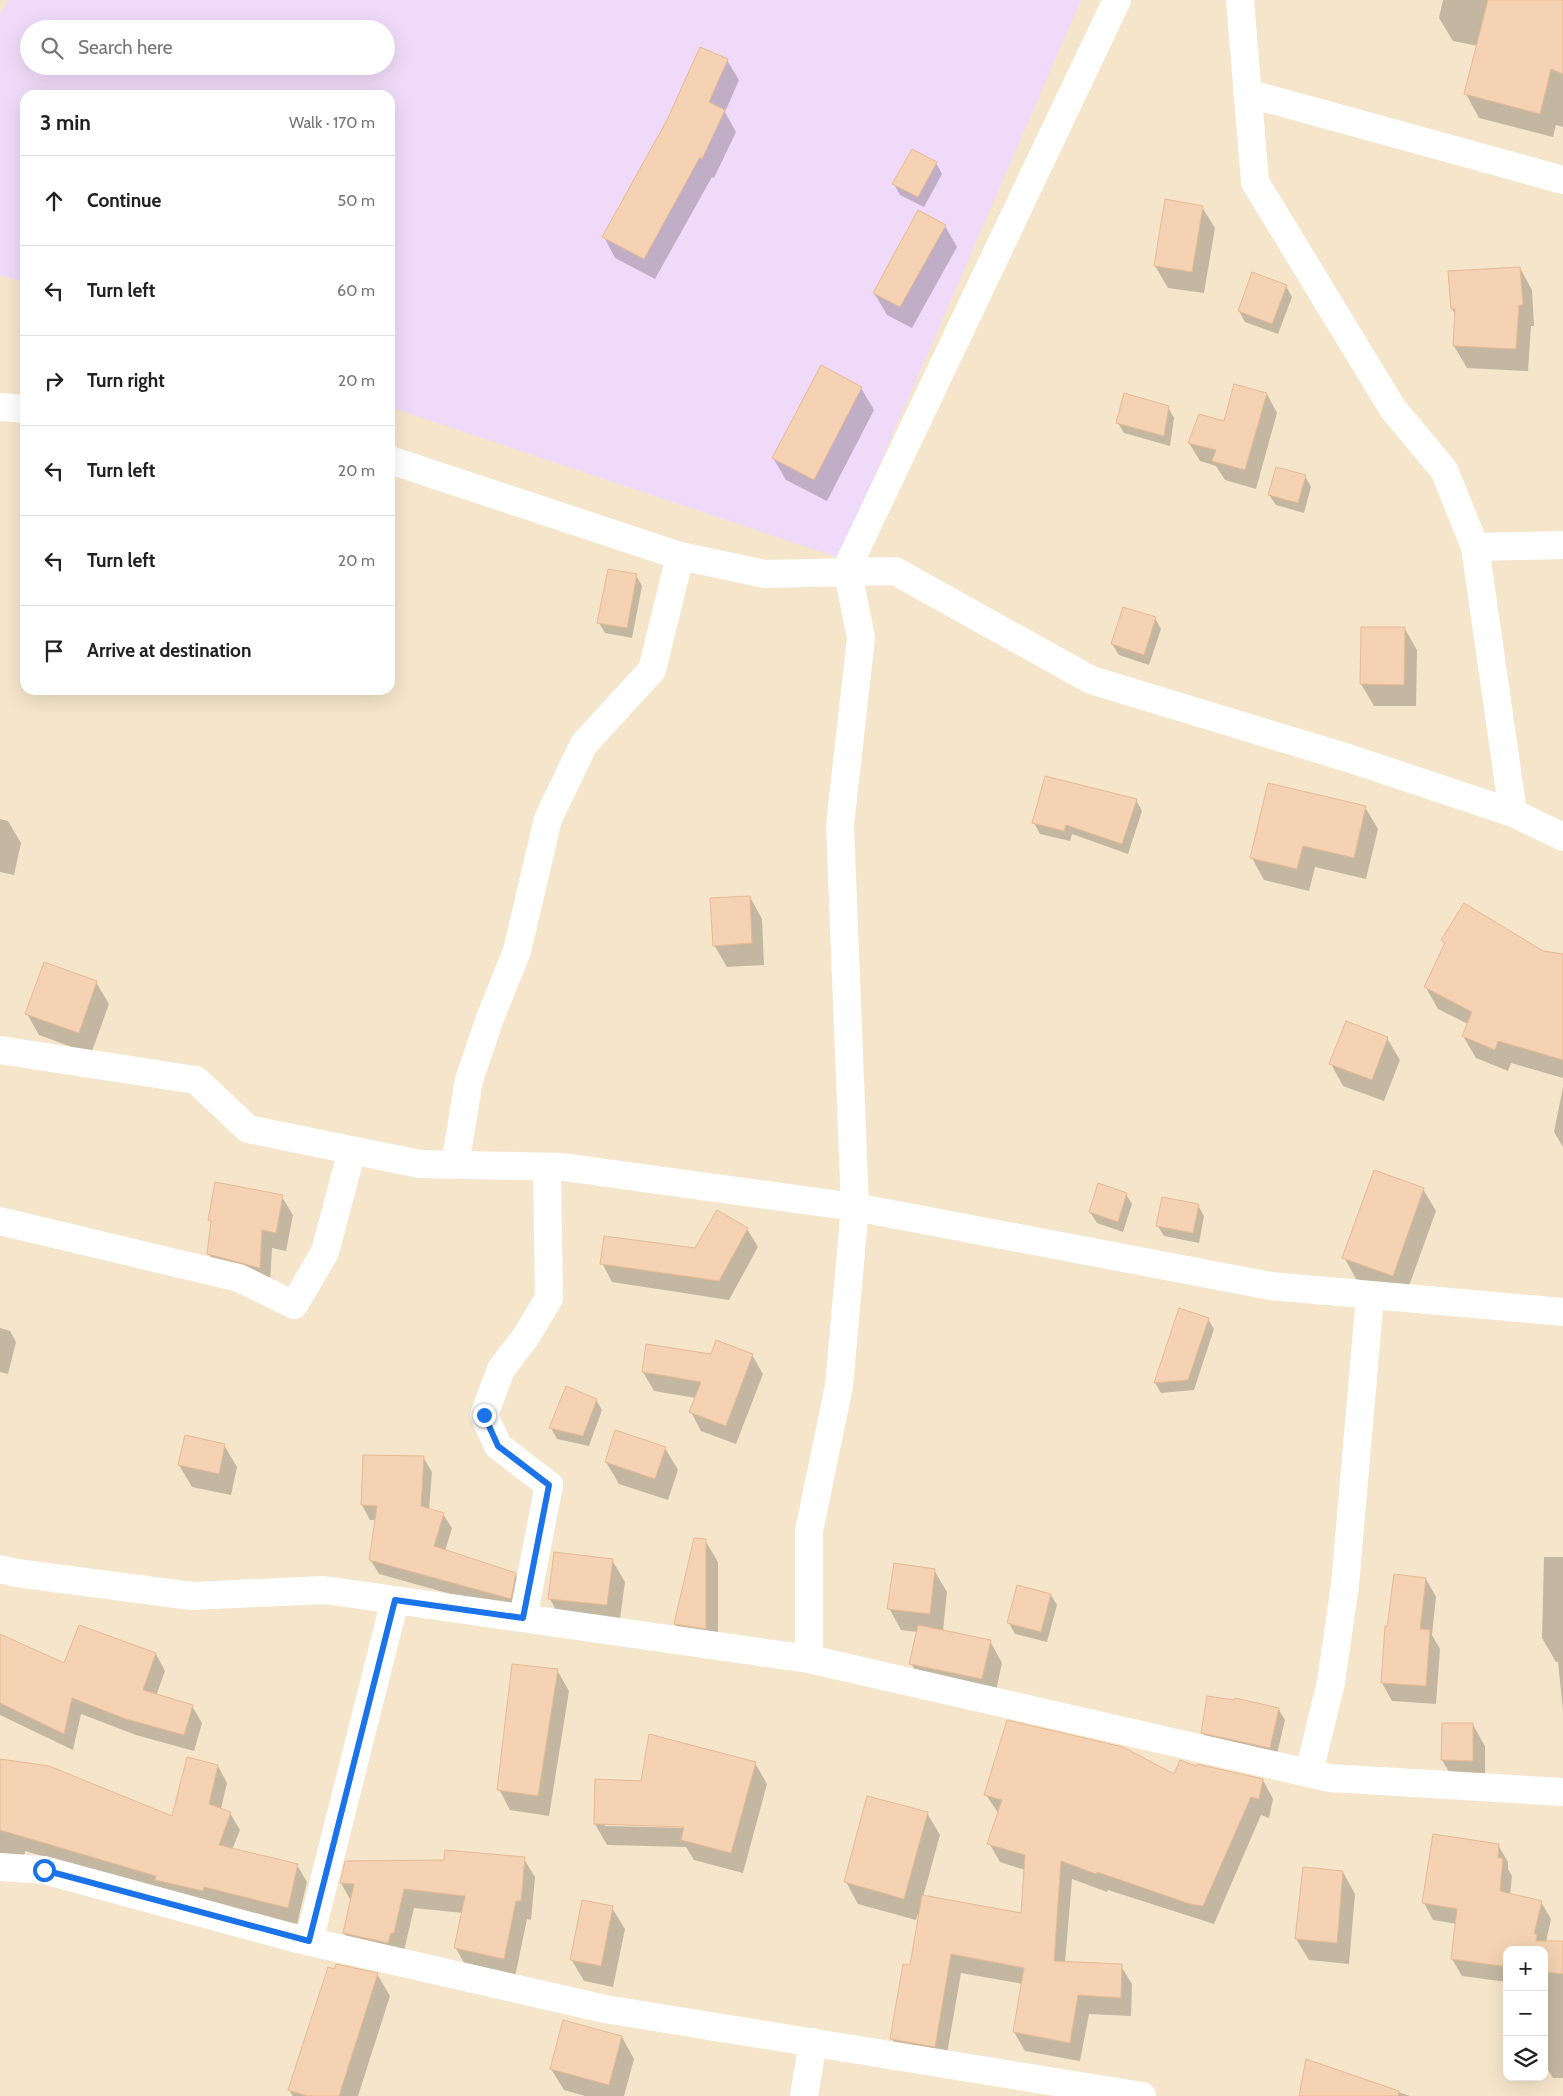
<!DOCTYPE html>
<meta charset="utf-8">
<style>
body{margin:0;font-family:Cabin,sans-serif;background:#f6f6f6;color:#222}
.controls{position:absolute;right:15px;bottom:15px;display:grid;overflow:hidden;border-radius:10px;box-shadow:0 5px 20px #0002}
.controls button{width:45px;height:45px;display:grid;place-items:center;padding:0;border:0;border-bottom:1px solid #e0e0e0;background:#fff;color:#222;font:25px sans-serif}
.stop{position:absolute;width:15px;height:15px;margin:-11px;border:4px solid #1a73e8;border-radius:50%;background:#fff}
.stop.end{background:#1a73e8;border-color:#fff;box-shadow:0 1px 5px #0008}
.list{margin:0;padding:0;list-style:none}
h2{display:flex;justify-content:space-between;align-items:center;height:65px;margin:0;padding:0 20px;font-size:21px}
h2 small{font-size:16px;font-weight:400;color:#767676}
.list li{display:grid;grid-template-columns:32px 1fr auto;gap:15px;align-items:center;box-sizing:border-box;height:90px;padding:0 20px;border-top:1px solid #e0e0e0}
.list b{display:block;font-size:19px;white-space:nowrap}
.list em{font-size:16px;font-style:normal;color:#767676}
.icon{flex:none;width:28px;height:28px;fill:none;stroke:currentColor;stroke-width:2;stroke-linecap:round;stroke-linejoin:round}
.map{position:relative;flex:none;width:1563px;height:2096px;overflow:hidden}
.search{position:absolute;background:#fff;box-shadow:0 5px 20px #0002;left:20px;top:20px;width:375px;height:55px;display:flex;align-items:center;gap:12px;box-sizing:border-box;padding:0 18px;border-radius:28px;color:#767676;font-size:19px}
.panel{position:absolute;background:#fff;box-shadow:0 5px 20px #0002;left:20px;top:90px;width:375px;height:605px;border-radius:15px}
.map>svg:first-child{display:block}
.residential{fill:#f5e5cb;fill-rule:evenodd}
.education{fill:#f0daf9;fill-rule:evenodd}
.shadow{fill:#0003;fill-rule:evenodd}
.building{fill:#f4d2b3;stroke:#e8b993}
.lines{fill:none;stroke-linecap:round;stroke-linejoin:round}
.street{stroke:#fff;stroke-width:28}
.route{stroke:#1a73e8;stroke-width:6}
</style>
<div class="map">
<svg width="1563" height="2096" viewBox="0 0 1563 2096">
<rect width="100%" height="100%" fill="#fef3dd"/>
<path class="residential" d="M0,0H1563V2096H0ZM29,29H386V66H29ZM25,95H390V690H25ZM1507,1950H1544V2077H1507Z"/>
<path class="education" d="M9,0H1081L839,558L390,407V95H25V283L0,275V14ZM29,29H386V66H29Z"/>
<path class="shadow" d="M1443,0H1559L1563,7V127L1556,125L1553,137L1479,118L1466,94L1478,46L1453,41L1439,18Z
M727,60L739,80L725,112L736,132L714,178L712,177L655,279L615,258L604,237Z
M936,163L942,174L924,207L900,195L894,184Z
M1202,207L1215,228L1204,293L1168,288L1155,266Z
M945,226L957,247L912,328L887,315L874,293Z
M1520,268L1532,290L1534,326H1531L1528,371L1467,368L1454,346L1456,316L1452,309Z
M1286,286L1292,297L1278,334L1245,322L1239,311Z
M1235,386L1267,394L1277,413L1256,489L1225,480L1216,466L1200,461L1189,443L1225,423Z
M861,388L874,410L827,501L786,480L773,458Z
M1168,407L1174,418L1170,446L1124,433L1118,423Z
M1305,476L1311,487L1304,513L1276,505L1269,495Z
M636,575L642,586L632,638L605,633L599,623Z
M1155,618L1161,629L1149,665L1119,655L1112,644Z
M1405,629L1417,650L1416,706H1374L1361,684Z
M1136,800L1142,811L1128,854L1072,834L1070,841L1040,834L1034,823Z
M1365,807L1378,829L1366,879L1315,867L1309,891L1264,880L1252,858Z
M0,819L8,821L21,843L14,875L0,872Z
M750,897L762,919L764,965L727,967L714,945Z
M1443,940L1563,955V1078L1511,1063L1508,1071L1476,1058L1463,1036L1468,1024L1438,1009L1425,986L1445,945Z
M96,982L109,1004L91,1054L39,1035L27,1014Z
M1387,1038L1400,1060L1384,1101L1343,1086L1331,1064Z
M1563,1087V1147L1554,1132Z
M1423,1189L1436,1211L1405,1297L1356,1279L1344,1257Z
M1126,1194L1132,1204L1123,1232L1097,1223L1090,1212Z
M282,1197L293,1215L286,1251L272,1248L270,1285L219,1272L209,1254L212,1224L209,1220Z
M1198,1205L1204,1216L1199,1243L1164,1236L1157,1225Z
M747,1229L758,1247L729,1300L612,1282L602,1263L696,1250Z
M1208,1319L1214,1329L1194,1390L1161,1393L1155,1383Z
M0,1328L10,1331L16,1342L8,1374L0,1372Z
M647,1345L712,1355H752L763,1374L736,1444L701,1431L691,1412L696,1398L654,1391L643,1372Z
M596,1400L602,1410L589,1446L557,1439L551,1428Z
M224,1445L237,1467L231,1495L192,1487L179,1465Z
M665,1448L678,1470L668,1500L619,1484L606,1462Z
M423,1457L432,1472L429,1510L443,1514L452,1528L445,1551L515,1574L524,1589L519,1613L379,1574L370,1559L376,1520H370L362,1505Z
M705,1540L718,1562V1650L688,1645L675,1624Z
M1544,1557H1563V1711L1558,1662H1556L1542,1638Z
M612,1560L625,1582L619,1626L562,1621L550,1599Z
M934,1570L947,1592L943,1631L990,1641L1002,1663L994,1700L923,1685L911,1663L917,1632L901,1630L889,1608Z
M1426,1579L1436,1597L1432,1635L1440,1649L1436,1704L1392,1701L1382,1683L1388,1628Z
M1051,1595L1057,1605L1047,1642L1015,1634L1009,1623Z
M79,1626L156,1654L165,1671L156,1696L192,1706L202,1723L194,1751L136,1735L81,1714L73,1750L0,1715V1635L64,1665Z
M557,1670L569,1691L549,1816L510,1810L499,1789Z
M1279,1710L1285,1720L1276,1758L1209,1743L1203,1732Z
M1473,1725L1485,1746V1782H1455L1442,1760Z
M0,1761L172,1817L218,1766L227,1783L221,1809L230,1813L240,1830L232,1850L297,1865L307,1882L297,1924L163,1892L25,1851L24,1861L0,1858Z
M755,1763L767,1784L743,1873L694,1860L686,1847L607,1845L595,1824L596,1781L642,1783ZM605,1823L690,1826V1828L605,1826Z
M1197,1767L1263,1780L1273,1799L1269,1818L1261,1815L1214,1924L1108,1890L1107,1892L1072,1879L1065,1963L1121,1966L1132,1984L1131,2016L1089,2014L1080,2061L1025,2051L1014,2032L1023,1984L961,1973L945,2065L903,2058L892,2039L911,1966L920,1915L918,1914L916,1920L858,1904L846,1882L927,1813L940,1835L923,1897L1022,1915L1025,1870L1000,1862L989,1843L999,1814L986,1795L1174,1775Z
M1498,1845L1508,1862V1869L1512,1876L1510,1895L1541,1902L1551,1919L1546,1942H1563V2078H1553L1544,2063V1950H1507V1982L1462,1976L1452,1959L1457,1924L1433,1920L1424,1903Z
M524,1859L535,1877L531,1920L527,1919L515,1977L466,1966L455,1947L463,1913L414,1908L404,1951L355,1952L344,1933L351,1901L341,1883Z
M1343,1872L1355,1894L1349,1964L1309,1960L1296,1939Z
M612,1908L625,1929L613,1987L584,1981L571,1959Z
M377,1974L390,1996L358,2096H293L289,2090Z
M622,2037L634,2059L624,2096H585L564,2090L551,2069Z
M1307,2061L1410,2096H1302Z"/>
<path class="building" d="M1488,0H1563V74L1551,69L1540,114L1464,94Z
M700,47L728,59L709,102L725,110L702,159L700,157L644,259L602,237L667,120Z
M912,149L937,162L918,197L892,184Z
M1165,199L1203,206L1192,272L1154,266Z
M918,210L946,225L900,307L873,293Z
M1520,267L1523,305H1519L1516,349L1453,346L1455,309H1451L1448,271Z
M1252,272L1287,285L1272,324L1238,311Z
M821,365L862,387L814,480L772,458Z
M1234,384L1267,393L1245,470L1212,461L1216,450L1188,443L1199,414L1224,421Z
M1124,393L1169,406L1164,436L1116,423Z
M1276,467L1306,475L1298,503L1268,495Z
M608,569L637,574L627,628L597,623Z
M1123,607L1156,617L1144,655L1111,644Z
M1361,627H1405L1404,685L1360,684Z
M1045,776L1137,799L1122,844L1066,825L1064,831L1032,823Z
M1268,783L1366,806L1354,858L1303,846L1297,869L1250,858Z
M750,896L752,943L713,946L710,898Z
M1464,903L1543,951L1563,954V1060L1498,1041L1495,1050L1462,1036L1472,1012L1424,987L1445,943L1441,940Z
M44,962L97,981L79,1033L25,1014Z
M1346,1021L1388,1037L1372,1080L1329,1064Z
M1374,1170L1424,1188L1393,1276L1342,1258Z
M215,1182L283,1195L276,1233L262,1230L260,1268L207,1254L211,1221L208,1220Z
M1098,1183L1127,1193L1118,1222L1089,1212Z
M1162,1197L1199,1204L1193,1233L1156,1226Z
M717,1210L748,1228L719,1281L600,1264L604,1236L695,1248Z
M1179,1308L1209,1318L1188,1380L1154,1383Z
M716,1340L753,1354L726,1426L689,1412L701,1382L642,1372L646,1344L711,1354Z
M566,1386L597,1399L583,1436L549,1428Z
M615,1430L666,1447L655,1479L605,1462Z
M185,1435L225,1444L219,1474L178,1465Z
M363,1455L424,1456L421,1506L444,1513L434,1546L516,1573L511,1599L369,1560L377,1506L361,1505Z
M694,1538L706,1539V1629L674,1624Z
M554,1552L613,1559L607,1605L548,1599Z
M894,1563L935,1569L930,1614L887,1609Z
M1394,1574L1426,1578L1420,1629L1430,1630L1426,1686L1381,1683L1385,1626L1387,1627Z
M1017,1585L1051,1594L1041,1632L1007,1623Z
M79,1625L156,1653L143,1690L193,1705L184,1735L126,1719L72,1698L64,1734L0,1703V1634L64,1663Z
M918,1625L991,1640L982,1679L909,1664Z
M512,1664L558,1669L538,1796L497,1790Z
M1207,1696L1234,1700L1235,1698L1279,1708L1270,1748L1201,1733Z
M1007,1720L1123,1747L1174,1774L1180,1760L1196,1766L1197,1764L1263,1779L1259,1799L1251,1797L1203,1906L1190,1904L1097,1872L1096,1874L1061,1861L1054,1961L1122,1964L1121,1998L1078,1995L1070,2043L1013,2032L1024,1968L951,1954L935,2047L890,2039L903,1964L910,1965L922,1895L1021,1913L1025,1855L987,1844L1002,1800L984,1795Z
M1442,1723H1473V1761L1441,1760Z
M649,1734L756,1762L731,1853L681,1840L684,1827L594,1824L595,1779L641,1781Z
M187,1757L218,1765L209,1804L231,1812L219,1845L298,1864L288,1908L204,1887L203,1891L155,1880L156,1876L0,1830V1759L49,1766L172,1816Z
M867,1796L928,1812L904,1899L844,1882Z
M1433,1834L1499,1844L1498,1858H1503L1500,1891L1542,1901L1534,1934H1537L1536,1941H1563V1974L1544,1972V1950H1507V1967L1451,1959L1457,1909L1422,1903Z
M445,1850L525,1857L521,1901H516L504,1959L454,1948L465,1896L404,1889L394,1933H391L388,1943L343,1933L354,1884L340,1883L345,1861L444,1860Z
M1303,1867L1343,1871L1337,1943L1295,1939Z
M582,1900L613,1906L601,1966L570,1960Z
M336,1964L378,1973L339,2096H307L288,2090L328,1967L334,1969Z
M563,2020L622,2036L609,2085L550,2069Z
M1306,2059L1399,2091L1398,2096H1299Z"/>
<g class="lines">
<path class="street" d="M1240,0L1255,182L1393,409L1444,470L1475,547L1513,813L1563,837
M1247,93L1563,180
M0,407L25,409
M390,460L680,556L765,574L895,571L1091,680L1348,758L1513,813
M1475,547L1563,545
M0,1050L196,1080L248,1129L420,1164L563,1167L855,1207L1271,1286L1563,1312
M455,1165L469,1080L490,1018L517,951L548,819L584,744L652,670L680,556
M0,1221L239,1278L294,1305L325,1252L352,1150
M0,1569L16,1573L192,1596L324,1590L395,1600L809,1659L1330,1778L1563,1792
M523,1618L549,1485L498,1446L484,1415L501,1369L525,1338L549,1298L547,1167
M809,1659V1531L839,1386L855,1207L840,825L861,638L847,568L1117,0
M1309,1773L1331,1682L1345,1585L1370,1296
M0,1867L44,1870L294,1938L605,2009L1142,2096
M309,1941L395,1600
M804,2096L813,2042"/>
</g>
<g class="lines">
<path class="route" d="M44,1870L309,1941L395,1600L523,1618L549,1485L498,1446L484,1415"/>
</g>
</svg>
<div class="controls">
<button>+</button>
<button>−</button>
<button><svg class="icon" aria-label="layers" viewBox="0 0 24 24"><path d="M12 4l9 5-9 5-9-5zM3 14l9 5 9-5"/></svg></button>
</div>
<div class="stop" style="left:44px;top:1870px"></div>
<div class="stop end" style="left:484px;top:1415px"></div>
<div class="search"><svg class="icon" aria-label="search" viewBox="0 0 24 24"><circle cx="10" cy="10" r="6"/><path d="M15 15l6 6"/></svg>Search here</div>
<section class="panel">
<h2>3 min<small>Walk · 170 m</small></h2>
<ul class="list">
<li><svg class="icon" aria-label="ahead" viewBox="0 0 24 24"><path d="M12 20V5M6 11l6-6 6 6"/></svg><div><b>Continue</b></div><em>50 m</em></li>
<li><svg class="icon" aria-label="left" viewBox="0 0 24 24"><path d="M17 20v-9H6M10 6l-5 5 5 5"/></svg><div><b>Turn left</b></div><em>60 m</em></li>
<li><svg class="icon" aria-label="right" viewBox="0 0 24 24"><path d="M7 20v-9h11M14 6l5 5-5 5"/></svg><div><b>Turn right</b></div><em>20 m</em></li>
<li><svg class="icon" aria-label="left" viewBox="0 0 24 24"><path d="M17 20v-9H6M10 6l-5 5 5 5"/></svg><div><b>Turn left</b></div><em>20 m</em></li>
<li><svg class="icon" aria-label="left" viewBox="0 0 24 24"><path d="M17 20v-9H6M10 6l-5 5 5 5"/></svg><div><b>Turn left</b></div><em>20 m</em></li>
<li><svg class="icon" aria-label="arrive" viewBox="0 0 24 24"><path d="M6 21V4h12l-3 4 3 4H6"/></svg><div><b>Arrive at destination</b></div></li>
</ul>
</section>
</div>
